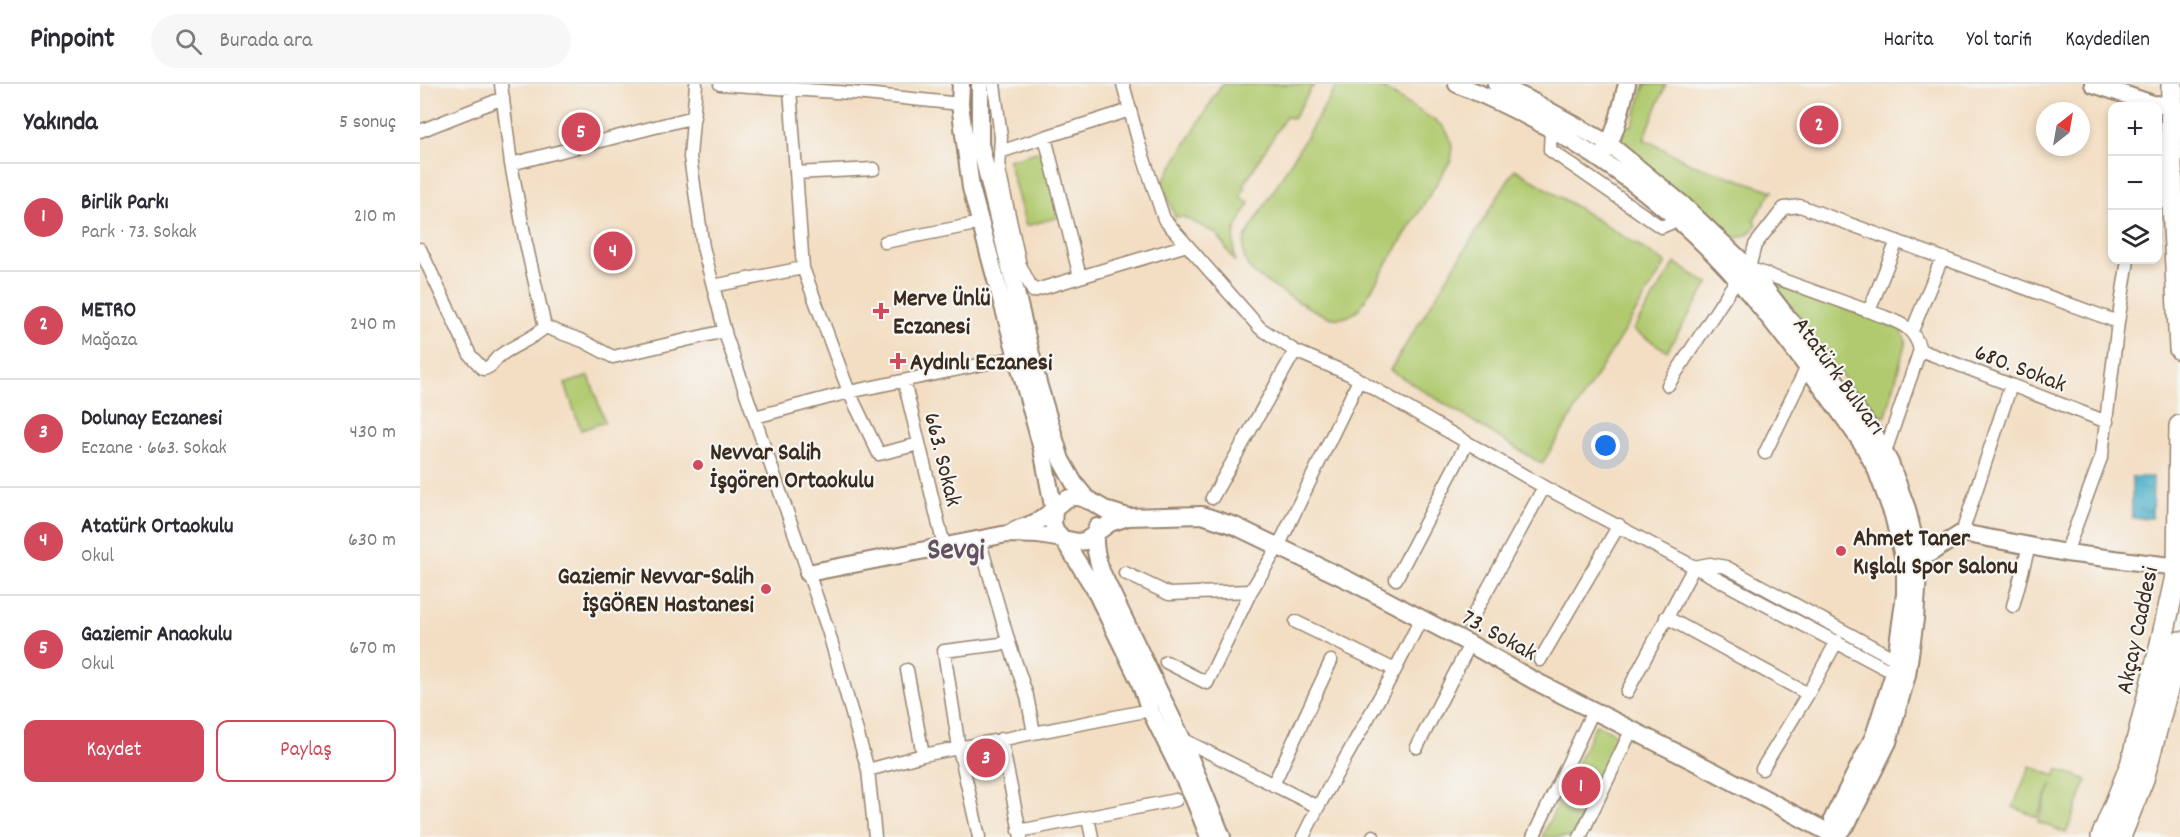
<!DOCTYPE html>
<html lang="tr">
<meta charset="utf-8">
<style>
body{margin:0;font-family:Dekko,sans-serif;background:#f7f7f7;color:#2b2b33}
.controls{position:absolute;right:18px;top:18px;display:grid;overflow:hidden;border-radius:12px;box-shadow:0 3px 9px #0003}
.controls button{width:54px;height:54px;display:grid;place-items:center;padding:0;border:0;border-bottom:2px solid #e1e1e2;background:#fff;color:#2b2b33;font:30px sans-serif}
.compass{position:absolute;left:1616px;top:18px;width:54px;height:54px;border-radius:50%;background:#fff;box-shadow:0 3px 9px #0003;rotate:31deg}
.you{position:absolute;left:1186px;top:362px;width:21px;height:21px;margin:-15px;border:4px solid #fff;border-radius:50%;background:#1a73e8;box-shadow:0 0 0 9px #1a73e833}
.badge{display:grid;place-items:center;width:39px;height:39px;border-radius:50%;background:#d1495b;color:#fff;font-size:20px;font-weight:700}
.pin{position:absolute;translate:-50% -50%;border:3px solid #fff;box-shadow:0 2px 6px #0006}
.list{margin:0;padding:0;list-style:none}
h2{display:flex;justify-content:space-between;align-items:center;height:78px;margin:0;padding:0 24px;font-size:26px}
h2 small{font-size:20px;font-weight:400;color:#7c7c81}
.list li{display:grid;grid-template-columns:39px 1fr auto;gap:18px;align-items:center;box-sizing:border-box;height:108px;padding:0 24px;border-top:2px solid #e1e1e2}
.list b{display:block;font-size:22px;white-space:nowrap}
.list p{margin:0;font-size:20px;white-space:nowrap;color:#7c7c81}
.list em{font-size:20px;font-style:normal;color:#7c7c81}
.actions{display:flex;gap:12px;padding:18px 24px}
.actions a{flex:1;padding:14px 0;border:2px solid #d1495b;border-radius:12px;text-align:center;font-size:21px;color:#d1495b}
.actions .main{background:#d1495b;color:#fff}
.icon{flex:none;width:33px;height:33px;fill:none;stroke:currentColor;stroke-width:2;stroke-linecap:round;stroke-linejoin:round}
.map{position:relative;flex:none;width:1760px;height:753px;overflow:hidden}
header{display:flex;align-items:center;gap:36px;box-sizing:border-box;height:84px;padding:0 30px;background:#fff;border-bottom:2px solid #e1e1e2}
header strong{font-size:28px}
nav{display:flex;gap:33px;margin-inline-start:auto;font-size:21px}
.search{width:420px;height:54px;background:#f7f7f7;display:flex;align-items:center;gap:15px;box-sizing:border-box;padding:0 21px;border-radius:33px;color:#7c7c81;font-size:22px}
main{display:flex}
aside{flex:1;background:#fff}
.map>svg:first-child{display:block}
.green{fill:#b1ca70;stroke:#767a47;stroke-width:1.5}
.water{fill:url(#water-ripples);stroke:#436d74;stroke-width:1.5}
.lines{fill:none;stroke-linecap:round;stroke-linejoin:round}
.minor-casing{stroke:#978470;stroke-width:15}
.tertiary-casing{stroke:#978470;stroke-width:20}
.trunk-casing{stroke:#978470;stroke-width:24}
.minor{stroke:#fff;stroke-width:12}
.tertiary{stroke:#fff;stroke-width:16}
.trunk{stroke:#fff;stroke-width:21}
.poi-dot{fill:#d1495b;stroke:#f6f6f2;stroke-width:2}
.labels{text-anchor:middle;stroke-width:4.5;stroke-linejoin:round;paint-order:stroke}
.poi-label{font-size:24px;font-weight:bold;fill:#3b2a1e;stroke:#f6f6f2;text-anchor:start}
.street-label{font-size:24px;fill:#3b2a1e;stroke:#f6f6f2}
.district-label{font-size:30px;font-weight:bold;fill:#645262;stroke:#f6f6f2}
</style>
<header>
<strong>Pinpoint</strong>
<div class="search"><svg class="icon" aria-label="search" viewBox="0 0 24 24"><circle cx="10" cy="10" r="6"/><path d="M15 15l6 6"/></svg>Burada ara</div>
<nav><a>Harita</a><a>Yol tarifi</a><a>Kaydedilen</a></nav>
</header>
<main>
<aside>
<h2>Yakında<small>5 sonuç</small></h2>
<ul class="list">
<li><span class="badge">1</span><div><b>Birlik Parkı</b><p>Park · 73. Sokak</p></div><em>210 m</em></li>
<li><span class="badge">2</span><div><b>METRO</b><p>Mağaza</p></div><em>240 m</em></li>
<li><span class="badge">3</span><div><b>Dolunay Eczanesi</b><p>Eczane · 663. Sokak</p></div><em>430 m</em></li>
<li><span class="badge">4</span><div><b>Atatürk Ortaokulu</b><p>Okul</p></div><em>630 m</em></li>
<li><span class="badge">5</span><div><b>Gaziemir Anaokulu</b><p>Okul</p></div><em>670 m</em></li>
</ul>
<div class="actions"><a class="main">Kaydet</a><a>Paylaş</a></div>
</aside>
<div class="map">
<svg width="1760" height="753" viewBox="0 0 1760 753">
<defs>
<pattern id="water-ripples" width="26" height="14" patternUnits="userSpaceOnUse" patternTransform="scale(1.5)"><rect width="26" height="14" fill="#4bb0ca"/><path d="M2 4q2-2 4 0t4 0M15 11q2-2 4 0t4 0" fill="none" stroke="#408fa3"/></pattern>
</defs>
<rect width="100%" height="100%" fill="#f6f6f2"/>
<filter id="ink" filterUnits="userSpaceOnUse"><feTurbulence type="fractalNoise" baseFrequency=".0167" numOctaves="2"/><feDisplacementMap in="SourceGraphic" scale="12" xChannelSelector="R" yChannelSelector="G"/><feConvolveMatrix kernelMatrix="1 2 1 2 8 2 1 2 1" color-interpolation-filters="sRGB"/></filter>
<filter id="wash" filterUnits="userSpaceOnUse"><feTurbulence type="fractalNoise" baseFrequency=".008" numOctaves="4" result="noise"/><feDisplacementMap in="SourceGraphic" scale="24" xChannelSelector="R" yChannelSelector="G"/><feGaussianBlur stdDeviation="1.35" result="paint"/><feColorMatrix in="noise" values="0 0 0 0 0 0 0 0 0 0 0 0 0 0 0 0 0 1.4 0 .05"/><feComposite in="paint" operator="in"/></filter>
<g filter="url(#wash)">
<rect width="100%" height="100%" fill="#f3dec3"/>
<path class="green" d="M802,0H894L873,35L866,32L823,102L825,104L820,113L830,119C815,143 811,149 815,178L797,150L764,133H755L742,99Z
M922,0H956L1022,41C1031,51 1034,62 1031,76L940,224C933,231 925,235 915,234C902,234 838,195 830,185C823,176 822,165 825,154L915,5Z
M1225,0H1246L1224,55L1270,79L1353,107L1334,135L1337,140C1329,151 1324,153 1311,155L1302,148L1200,61L1205,41L1212,42Z
M621,67L639,133L606,142L588,76Z
M1095,85L1246,179L1122,380L970,286Z
M1255,179L1288,200L1247,267L1213,246Z
M1352,198L1480,245L1486,257L1466,332L1454,335Z
M169,292L185,338L161,346L145,300Z
M1176,640L1201,652L1152,753H1122Z
M1610,682L1635,692L1638,685L1667,696L1646,749L1618,738L1632,699L1617,733L1593,723Z"/>
<path class="water" d="M1712,393H1733L1732,434H1712Z"/>
</g>
<g filter="url(#ink)">
<g class="lines">
<defs>
<path id="minor" d="M81,0L91,80L105,155L125,243L163,257L193,273L305,247
M276,0L270,73L283,163L306,252L408,546L448,686L455,753
M300,0L445,10L540,20
M574,0L581,53L579,86L600,181L613,207L767,161
M703,0L720,63L744,135L840,244L875,267L929,290L1124,403L1474,589
M1131,44L1130,66L1241,143L1258,136
M0,47L83,14
M625,53L710,26
M580,68L625,53L660,193
M91,80L274,33
M376,89L454,85
M465,158L561,139
M0,165L50,271L63,285C71,284 73,278 78,273C93,261 110,257 125,243
M383,184L429,308L459,370L499,360
M1329,184L1465,233C1483,240 1495,245 1500,266L1465,368
M293,202L383,184L370,5
M1449,227L1477,157
M1492,247L1522,174
M1500,266L1687,338
M484,297L524,462
M1248,301L1317,195L1329,184L1335,161L1364,124L1380,122L1698,238
M335,333L429,308L597,273
M1345,369L1387,283
M792,414L875,267
M1542,449L1591,301
M559,455L589,559
M1646,469L1682,371L1698,238L1708,176
M705,489L749,510L831,507
M976,495L1047,359
M1593,522L1609,462
M1246,533L1388,610L1342,685
M876,538L975,586
M1049,539L1124,403
M1120,576L1199,441
M746,578L787,599L831,507L858,463L939,296
M487,586L503,671
M1207,608L1274,483L1290,480L1306,483L1477,576
M1388,610L1417,557
M581,655L601,753
M763,657L768,658L898,723L883,753
M997,663L1050,560
M448,686L503,671L730,626
M853,701L911,577
M898,723L975,586L1001,535
M668,734L672,753
M599,747L756,716
M559,753L539,664L524,567L589,559L607,612L614,649
M953,753V752
M1113,753L1173,627
M1160,753L1212,645"/>
<path id="tertiary" d="M541,0L540,20L551,104L622,365L634,427L633,439L635,446L643,455L658,458L665,457L690,439L708,433
M560,0V60L618,299L641,376L654,399L667,415L686,426L708,433L782,431L815,442L932,498L1050,560L1113,596L1295,688L1417,753
M1037,0C1151,46 1255,118 1333,214C1372,261 1407,310 1442,359L1456,385L1473,431L1485,480V510L1474,589L1454,652L1413,734L1415,752
M1076,0L1108,15L1189,60L1263,121L1329,184L1399,274L1455,351L1470,379L1487,425L1499,476L1495,535L1487,591L1468,658L1428,738L1415,753
M1673,0L1733,20L1752,21
M1184,68C1197,49 1201,22 1207,0
M677,443C672,457 677,473 681,487L763,657L802,753
M594,447C602,443 612,441 620,436C637,425 647,404 669,417
M1489,479L1499,476L1542,449L1646,469L1758,483
M388,489L587,450L618,451L643,455L674,504L719,596L730,626L774,715L789,753"/>
<path id="trunk" d="M1752,0L1751,82L1760,265
M1682,753L1711,681L1738,573L1758,483L1760,342
M1700,753L1723,695L1760,558"/>
</defs>
<use href="#minor" class="minor-casing"/>
<use href="#tertiary" class="tertiary-casing"/>
<use href="#trunk" class="trunk-casing"/>
<use href="#minor" class="minor"/>
<use href="#tertiary" class="tertiary"/>
<use href="#trunk" class="trunk"/>
</g>
</g>
<g class="poi-dot">
<path d="M458 218h6v6h6v6h-6v6h-6v-6h-6v-6h6z"/>
<path d="M475 268h6v6h6v6h-6v6h-6v-6h-6v-6h6z"/>
<circle cx="278" cy="381" r="6"/>
<circle cx="1421" cy="467" r="6"/>
<circle cx="346" cy="505" r="6"/>
</g>
<g class="labels">
<g class="poi-label">
<text x="473" y="221">Merve Ünlü<tspan x="473" dy="28">Eczanesi</tspan></text>
<text x="490" y="285">Aydınlı Eczanesi</text>
<text x="290" y="375">Nevvar Salih<tspan x="290" dy="28">İşgören Ortaokulu</tspan></text>
<text x="1433" y="461">Ahmet Taner<tspan x="1433" dy="28">Kışlalı Spor Salonu</tspan></text>
<text x="334" y="499" text-anchor="end">Gaziemir Nevvar-Salih<tspan x="334" dy="28">İŞGÖREN Hastanesi</tspan></text>
</g>
<g class="street-label">
<text transform="translate(1601 283) rotate(21)" y="8">680. Sokak</text>
<text transform="translate(1420 291) rotate(54)" y="8">Atatürk Bulvarı</text>
<text transform="translate(524 375) rotate(76)" y="8">663. Sokak</text>
<text transform="translate(1716 546) rotate(-78)" y="8">Akçay Caddesi</text>
<text transform="translate(1080 550) rotate(29)" y="8">73. Sokak</text>
</g>
<g class="district-label">
<text x="536" y="474">Sevgi</text>
</g>
</g>
</svg>
<div class="controls">
<button>+</button>
<button>−</button>
<button><svg class="icon" aria-label="layers" viewBox="0 0 24 24"><path d="M12 4l9 5-9 5-9-5zM3 14l9 5 9-5"/></svg></button>
</div>
<svg class="compass" viewBox="-18 -18 36 36"><path d="M0-13l5 13h-10z" fill="#e53935"/><path d="M0 13l5-13h-10z" fill="#7c7c81"/></svg>
<div class="you"></div>
<div class="pin badge" style="left:1161px;top:702px">1</div>
<div class="pin badge" style="left:1399px;top:41px">2</div>
<div class="pin badge" style="left:566px;top:674px">3</div>
<div class="pin badge" style="left:193px;top:167px">4</div>
<div class="pin badge" style="left:161px;top:48px">5</div>
</div>
</main>
